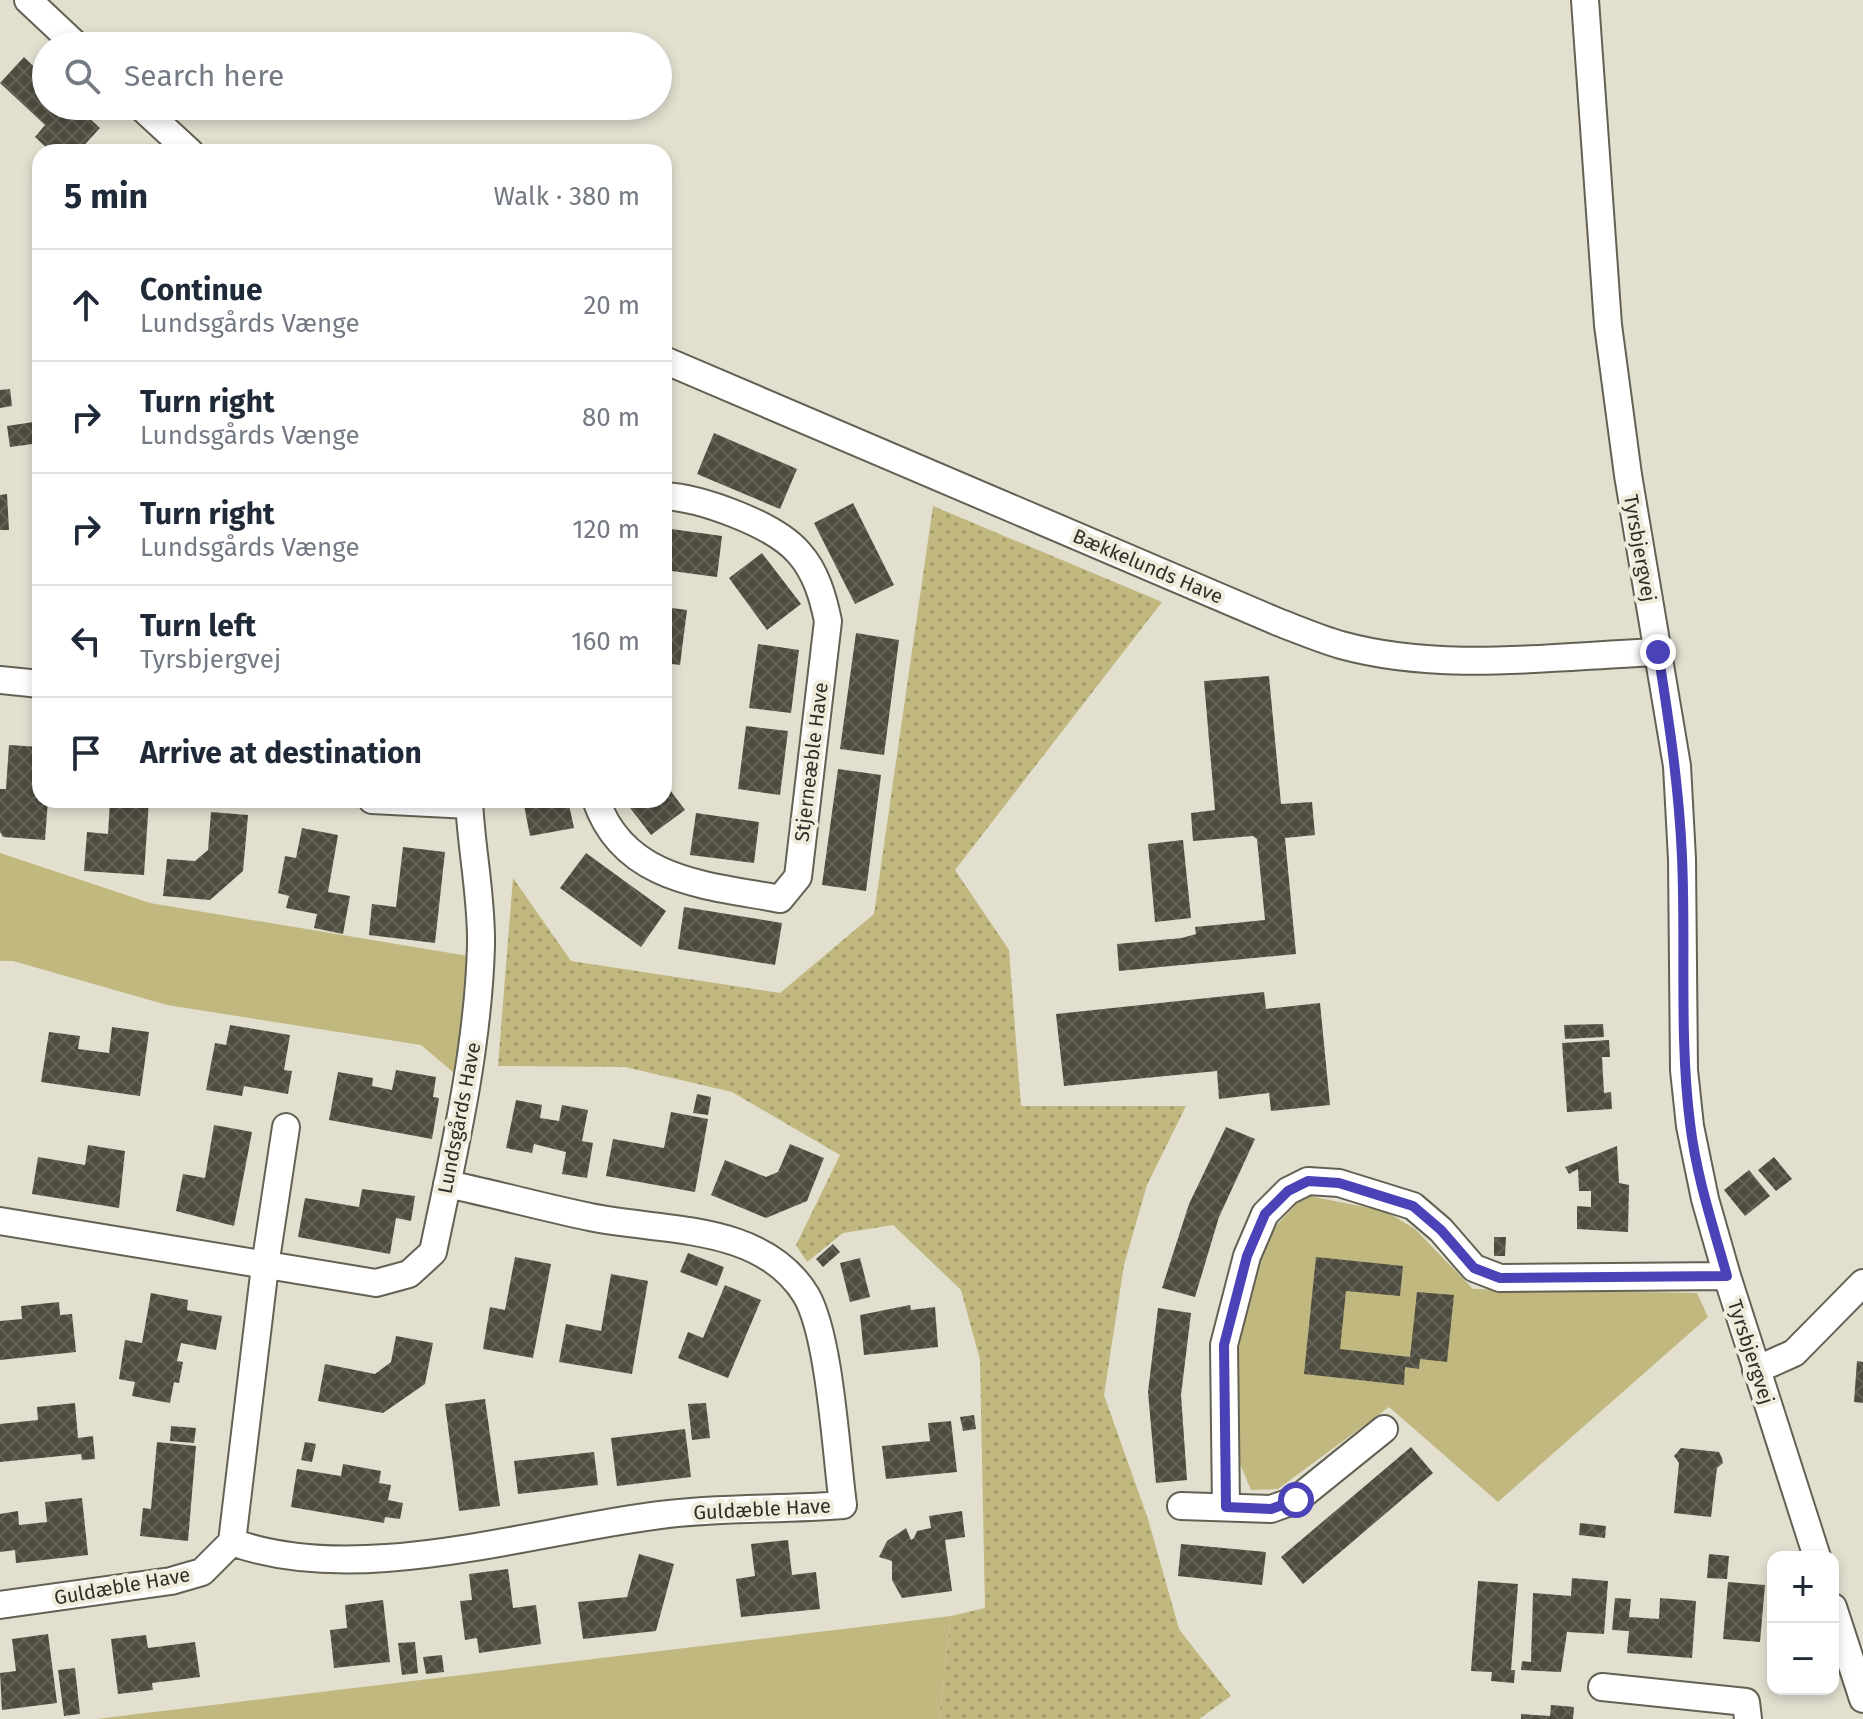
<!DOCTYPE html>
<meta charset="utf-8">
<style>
body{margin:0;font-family:"Fira Sans",sans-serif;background:#f2f2f3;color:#1f2937}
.controls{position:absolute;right:24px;bottom:24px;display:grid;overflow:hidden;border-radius:16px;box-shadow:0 4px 12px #0003}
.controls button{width:72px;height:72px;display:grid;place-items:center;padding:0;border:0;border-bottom:2px solid #e0e1e3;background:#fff;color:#1f2937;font:40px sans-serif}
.stop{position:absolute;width:24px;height:24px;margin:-18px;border:6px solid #4b42b8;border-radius:50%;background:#fff}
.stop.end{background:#4b42b8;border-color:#fff;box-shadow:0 2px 8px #0008}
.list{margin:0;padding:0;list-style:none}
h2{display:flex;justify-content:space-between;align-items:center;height:104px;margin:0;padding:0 32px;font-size:34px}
h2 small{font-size:26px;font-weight:400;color:#747a83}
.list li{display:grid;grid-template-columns:52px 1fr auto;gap:24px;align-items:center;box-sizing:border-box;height:112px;padding:0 32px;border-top:2px solid #e0e1e3}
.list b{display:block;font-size:30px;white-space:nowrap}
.list p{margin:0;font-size:26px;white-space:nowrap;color:#747a83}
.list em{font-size:26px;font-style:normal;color:#747a83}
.icon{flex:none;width:44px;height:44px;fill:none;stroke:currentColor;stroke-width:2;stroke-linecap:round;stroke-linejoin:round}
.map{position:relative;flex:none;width:1863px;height:1719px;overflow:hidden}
.search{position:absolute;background:#fff;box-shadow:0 4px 12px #0003;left:32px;top:32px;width:640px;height:88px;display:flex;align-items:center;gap:20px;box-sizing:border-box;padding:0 28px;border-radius:44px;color:#747a83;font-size:30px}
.panel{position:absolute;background:#fff;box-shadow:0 4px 12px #0003;left:32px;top:144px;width:640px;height:664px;border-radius:24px}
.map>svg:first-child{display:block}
.green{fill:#c1b880}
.park{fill:url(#park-dots)}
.building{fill:url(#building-cross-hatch)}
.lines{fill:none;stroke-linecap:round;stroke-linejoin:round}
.minor-casing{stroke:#636153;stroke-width:30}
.minor{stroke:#fff;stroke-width:26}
.route{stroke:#4b42b8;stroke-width:10}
.labels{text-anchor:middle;stroke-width:8;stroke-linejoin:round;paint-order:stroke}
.street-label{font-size:20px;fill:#2f2e28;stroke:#efecdc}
</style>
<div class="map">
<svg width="1863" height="1719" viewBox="0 0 1863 1719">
<defs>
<pattern id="park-dots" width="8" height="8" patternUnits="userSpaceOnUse" patternTransform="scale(2)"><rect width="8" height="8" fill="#c1b880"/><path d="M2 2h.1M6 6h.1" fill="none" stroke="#9d9669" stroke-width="1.8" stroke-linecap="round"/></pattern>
<pattern id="building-cross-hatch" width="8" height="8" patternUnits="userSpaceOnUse" patternTransform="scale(2)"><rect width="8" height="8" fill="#4e4c3f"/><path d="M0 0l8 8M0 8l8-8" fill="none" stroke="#656358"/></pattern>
</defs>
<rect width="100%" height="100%" fill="#e2dfcf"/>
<path class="green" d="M0,853L150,903L480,958L466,1083L421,1045L167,1005L13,961H0Z
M1304,1195L1385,1211L1415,1229L1473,1289L1697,1293L1708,1317L1498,1502L1389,1407L1278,1489L1251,1490L1238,1459V1352L1261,1242Z
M951,1616L939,1719H96Z"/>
<path class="park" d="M933,506L1162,602L955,870L1009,950L1021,1106H1186L1147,1185L1124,1265L1104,1395L1148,1519L1179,1629L1231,1696L1199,1719H939L951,1616L985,1608L980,1360L961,1290L893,1225L843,1233L807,1262L796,1245L840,1155L732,1092L625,1067L498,1066L513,878L571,961L780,993L874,914Z"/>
<path class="building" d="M24,57L46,78V106H76L100,128L78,152H51L35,137L45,125L0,83Z
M10,389L12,406L0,408V390Z
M40,421V443L10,447L7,426Z
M664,428L671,429L666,468H664Z
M714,433L797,469L780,509L697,474Z
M7,494L9,530H0V495Z
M853,503L894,585L855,604L814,523Z
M664,528L722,536L717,577L664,570Z
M762,553L801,604L767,630L729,578Z
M664,607L687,610L680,665L664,663Z
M856,633L899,640L884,755L840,749Z
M758,644L799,650L791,713L749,708Z
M1269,676L1281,804L1312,802L1315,835L1285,838L1296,954L1119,971L1117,944L1182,938L1196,934L1195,927L1265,920L1257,839L1253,836L1193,841L1191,813L1215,810L1204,681Z
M746,726L788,731L780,795L738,789Z
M9,745L40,747V800H48L45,840L3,837L0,832V789H6Z
M838,769L881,775L866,891L822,885Z
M664,782L685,810L651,835L624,800H664Z
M110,800H149L144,875L84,871L87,832L108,834Z
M523,800H568L574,828L530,836Z
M211,812L248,815L243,871L210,900L163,896L167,859L195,861L208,850Z
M696,813L759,822L754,863L690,855Z
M302,828L338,835L328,892L350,896L343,934L314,928L317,914L286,908L289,896L278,893L285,856L296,858Z
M1183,840L1191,918L1155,922L1148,844Z
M403,847L445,852L435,943L369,935L372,904L396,907Z
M586,853L666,911L641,947L560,888Z
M684,907L782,923L775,965L678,949Z
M1264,992L1266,1009L1320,1003L1330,1105L1271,1111L1269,1093L1219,1099L1217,1071L1064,1086L1056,1014Z
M1603,1024L1604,1037L1565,1039L1564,1025Z
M230,1025L290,1035L284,1070L292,1071L288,1094L244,1086L242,1096L206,1090L215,1043L226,1045Z
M112,1027L149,1032L140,1096L41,1082L49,1032L80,1036L78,1049L109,1053Z
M1609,1040L1610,1057H1602L1604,1093L1611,1092L1612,1109L1567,1112L1562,1043Z
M396,1070L436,1077L433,1097L439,1098L432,1139L329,1120L338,1072L373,1078L372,1086L392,1090Z
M697,1094L711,1097L708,1115L693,1113Z
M516,1100L542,1105L540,1118L559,1121L562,1105L588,1110L582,1141L593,1143L587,1178L562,1174L566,1152L534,1144L532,1153L506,1148Z
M671,1112L708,1119L695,1192L606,1176L613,1139L664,1148Z
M214,1125L252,1132L234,1226L176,1211L183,1174L205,1178Z
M1226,1127L1255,1139L1219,1217L1195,1297L1162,1288L1189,1204Z
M790,1144L824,1158L807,1201L766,1218L711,1195L725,1160L766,1177L778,1172Z
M88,1145L125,1151L119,1208L32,1194L38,1157L85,1165Z
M1617,1146L1619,1183L1629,1185L1628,1232L1577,1229V1206L1591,1207V1191H1579L1578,1169L1569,1174L1565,1167Z
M1774,1157L1792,1179L1776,1191L1758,1170Z
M1749,1170L1770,1196L1745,1216L1724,1190Z
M362,1189L415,1196L411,1221L396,1218L390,1254L298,1237L305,1198L359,1207Z
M1494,1237H1506L1505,1256H1494Z
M833,1244L840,1252L823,1267L816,1259Z
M688,1253L724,1267L717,1286L680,1272Z
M515,1257L551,1264L533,1358L483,1349L490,1307L505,1310Z
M1316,1257L1403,1266L1400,1296L1346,1291L1340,1349L1410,1357L1417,1292L1454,1295L1447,1362L1420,1359L1419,1369L1405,1367L1404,1385L1304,1374Z
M860,1258L870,1297L850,1302L840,1263Z
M611,1274L648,1281L632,1374L559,1362L566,1324L601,1331Z
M725,1285L761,1300L728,1378L678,1358L688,1332L703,1338Z
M151,1293L188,1300L187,1310L222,1316L216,1350L181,1343L177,1361L183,1362L179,1383L174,1382L170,1403L132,1396L135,1382L119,1379L125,1340L142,1343Z
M59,1302L60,1315L72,1314L76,1352L0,1360V1321L22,1319L21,1306Z
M910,1305L911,1310L935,1307L938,1347L864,1355L860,1315Z
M1158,1308L1191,1313L1181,1395L1187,1480L1156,1483L1148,1392Z
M396,1336L433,1343L425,1384L383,1413L318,1401L325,1364L375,1374L391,1362Z
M1857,1361L1863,1362V1403L1854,1402Z
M485,1399L500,1506L459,1511L445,1404Z
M75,1403L78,1438L93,1436L95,1459L82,1460L81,1454L0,1462V1424L38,1420L37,1407Z
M706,1403L710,1438L692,1440L688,1404Z
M974,1415L976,1429L963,1431L960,1417Z
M951,1421L957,1472L886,1479L882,1446L930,1441L928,1423Z
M171,1426L196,1428L194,1443L170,1441Z
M685,1429L691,1477L617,1486L611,1438Z
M157,1442L196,1446L188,1541L140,1536L143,1508L151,1509Z
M305,1442L316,1444L312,1462L301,1460Z
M1411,1447L1433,1473L1303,1584L1281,1557Z
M1681,1448L1719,1452L1722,1458L1723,1463L1717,1468L1711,1517L1674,1513L1679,1463L1674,1456Z
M594,1452L598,1485L518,1494L514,1461Z
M343,1464L381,1471L379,1483L391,1485L388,1500L403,1503L400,1519L385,1517L384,1523L291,1507L297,1469L341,1476Z
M82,1498L88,1555L16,1563L15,1550L0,1552V1514L18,1511L19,1525L47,1522L45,1502Z
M962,1511L965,1537L945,1540L952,1591L902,1598L892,1580V1561L879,1557L887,1541L906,1528L911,1540L914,1538L917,1531L931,1528L929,1516Z
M1580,1523L1606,1526L1605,1538L1579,1535Z
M788,1540L792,1575L816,1572L820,1609L741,1617L736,1579L755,1576L751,1544Z
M1181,1544L1266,1552L1262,1585L1178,1576Z
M639,1554L674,1564L656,1631L583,1639L578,1602L627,1597Z
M1709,1554L1729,1556L1727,1579L1707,1578Z
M508,1569L513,1608L536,1605L541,1644L479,1653L477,1638L465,1640L460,1601L472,1600L469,1574Z
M1572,1578L1608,1581L1604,1634L1567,1632L1561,1672L1521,1670L1522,1661L1531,1662L1533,1593L1571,1596Z
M1478,1581L1518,1584L1511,1670H1515L1514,1683L1491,1681L1492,1672L1471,1671Z
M1728,1582L1765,1585L1760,1642L1723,1639Z
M1615,1598L1631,1599L1629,1617L1659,1619L1660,1598L1696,1601L1692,1658L1627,1653L1629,1631L1612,1630Z
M383,1600L390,1662L334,1668L330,1630L347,1628L345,1605Z
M48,1634L57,1703L2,1710L0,1673L16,1671L12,1639Z
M146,1635L148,1648L195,1642L200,1677L152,1683L153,1690L118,1694L111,1639Z
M415,1642L418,1673L402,1675L398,1643Z
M442,1655L444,1672L426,1674L423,1657Z
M75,1668L80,1714L64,1716L58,1670Z
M1551,1705L1574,1707L1573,1719H1521V1714L1550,1716Z"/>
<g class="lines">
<defs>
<path id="minor" d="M28,0L77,46
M1585,0L1608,325L1628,475L1677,766L1682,859L1684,1070L1690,1126L1705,1199L1727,1276L1817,1557
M140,106L190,152
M664,360L1278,622C1299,630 1320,639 1341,645C1442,673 1555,656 1658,652
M0,680L40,684
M372,800L469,805
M596,800C624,882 707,885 780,899L798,877L828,621C823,597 816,572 799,553C774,524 701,498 664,496
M0,1221L376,1283L409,1274L433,1252C454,1151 478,1050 481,946C482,896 471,849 469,800
M1756,1370L1794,1353L1863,1283
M1181,1506L1271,1509L1296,1500L1384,1429
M1226,1507L1224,1345L1247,1256L1265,1214L1288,1191L1308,1181L1339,1183L1413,1206L1441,1230L1474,1268L1500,1278L1727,1276
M232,1542C358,1588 530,1531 660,1515C720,1507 782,1510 843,1505C836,1453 830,1336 806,1295C762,1223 662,1232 590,1217C542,1207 495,1194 447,1184
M0,1605L171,1581L202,1572L232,1542L265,1266L286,1127
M1833,1607L1863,1699
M1602,1687L1746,1702L1748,1719"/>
</defs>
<use href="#minor" class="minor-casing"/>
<use href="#minor" class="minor"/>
</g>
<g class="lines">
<path class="route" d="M1296,1500L1271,1509L1226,1507L1224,1345L1247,1256L1265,1214L1288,1191L1308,1181L1339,1183L1413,1206L1441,1230L1474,1268L1500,1278L1727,1276C1713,1226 1696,1175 1690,1123C1679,1035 1686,945 1682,857C1679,787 1669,721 1658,652"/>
</g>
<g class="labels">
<g class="street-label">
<text transform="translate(1640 548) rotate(80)" y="7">Tyrsbjergvej</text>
<text transform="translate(1148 566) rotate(23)" y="7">Bækkelunds Have</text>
<text transform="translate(811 762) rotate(-83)" y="7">Stjerneæble Have</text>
<text transform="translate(459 1118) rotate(-79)" y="7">Lundsgårds Have</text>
<text transform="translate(1751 1352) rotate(72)" y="7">Tyrsbjergvej</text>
<text transform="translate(762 1509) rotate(-3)" y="7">Guldæble Have</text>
<text transform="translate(122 1586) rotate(-10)" y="7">Guldæble Have</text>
</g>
</g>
</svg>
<div class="controls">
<button>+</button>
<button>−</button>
</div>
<div class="stop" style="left:1296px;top:1500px"></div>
<div class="stop end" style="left:1658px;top:652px"></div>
<div class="search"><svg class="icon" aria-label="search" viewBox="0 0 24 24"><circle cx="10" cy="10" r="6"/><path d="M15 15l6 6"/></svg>Search here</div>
<section class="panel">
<h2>5 min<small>Walk · 380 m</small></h2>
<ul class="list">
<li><svg class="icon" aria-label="ahead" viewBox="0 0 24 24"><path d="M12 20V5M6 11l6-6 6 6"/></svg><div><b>Continue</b><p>Lundsgårds Vænge</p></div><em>20 m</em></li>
<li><svg class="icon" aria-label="right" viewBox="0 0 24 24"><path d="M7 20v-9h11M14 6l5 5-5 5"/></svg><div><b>Turn right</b><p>Lundsgårds Vænge</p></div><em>80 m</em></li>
<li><svg class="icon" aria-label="right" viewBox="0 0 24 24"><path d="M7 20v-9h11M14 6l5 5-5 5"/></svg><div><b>Turn right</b><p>Lundsgårds Vænge</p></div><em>120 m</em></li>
<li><svg class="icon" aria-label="left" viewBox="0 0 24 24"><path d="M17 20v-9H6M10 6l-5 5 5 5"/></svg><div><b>Turn left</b><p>Tyrsbjergvej</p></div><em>160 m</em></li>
<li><svg class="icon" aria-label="arrive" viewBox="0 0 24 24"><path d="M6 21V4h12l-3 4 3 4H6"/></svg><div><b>Arrive at destination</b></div></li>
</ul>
</section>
</div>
